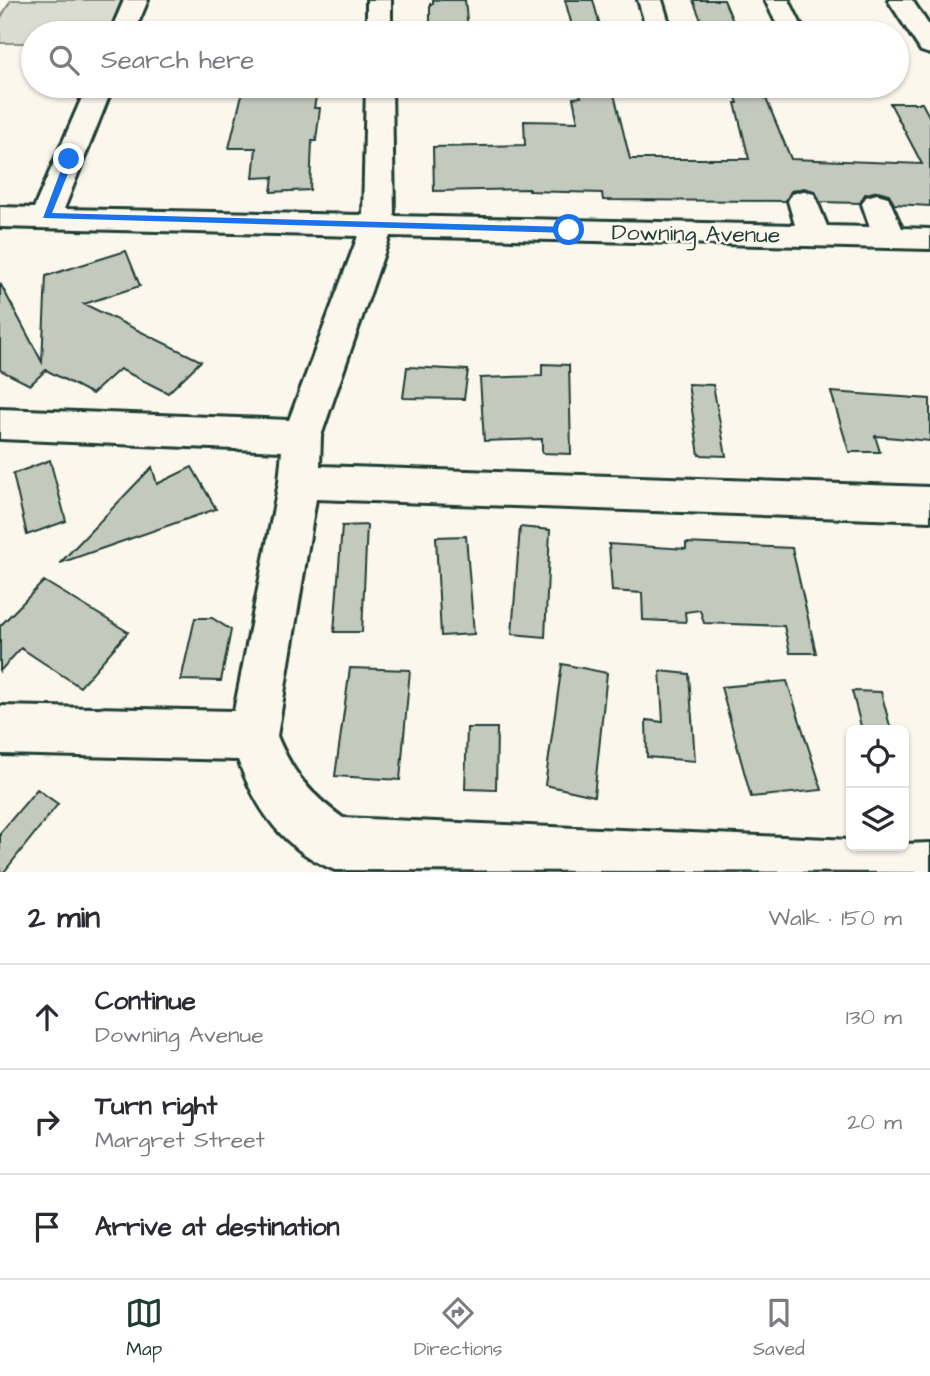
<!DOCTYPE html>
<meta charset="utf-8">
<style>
body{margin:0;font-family:"Architects Daughter",sans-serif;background:#f7f7f7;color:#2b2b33}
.controls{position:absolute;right:21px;bottom:21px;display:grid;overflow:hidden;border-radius:10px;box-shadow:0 2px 5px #0004}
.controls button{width:63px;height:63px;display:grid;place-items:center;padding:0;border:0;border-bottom:2px solid #e1e1e2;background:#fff;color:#2b2b33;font:35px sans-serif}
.stop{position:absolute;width:21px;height:21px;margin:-16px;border:5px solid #1a73e8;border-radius:50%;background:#fff}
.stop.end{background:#1a73e8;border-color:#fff;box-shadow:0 2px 7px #0008}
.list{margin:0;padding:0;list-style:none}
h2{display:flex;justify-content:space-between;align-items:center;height:91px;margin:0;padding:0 28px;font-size:30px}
h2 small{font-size:23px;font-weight:400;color:#7c7c81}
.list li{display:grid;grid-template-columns:46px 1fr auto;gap:21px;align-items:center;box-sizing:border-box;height:105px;padding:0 28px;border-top:2px solid #e1e1e2}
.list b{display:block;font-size:26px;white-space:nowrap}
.list p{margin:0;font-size:23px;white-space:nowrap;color:#7c7c81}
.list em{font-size:23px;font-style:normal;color:#7c7c81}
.icon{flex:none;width:38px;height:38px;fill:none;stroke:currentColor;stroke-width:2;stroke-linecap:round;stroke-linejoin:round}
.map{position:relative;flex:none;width:930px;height:872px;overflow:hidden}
.search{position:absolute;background:#fff;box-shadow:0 2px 5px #0004;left:21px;right:21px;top:21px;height:77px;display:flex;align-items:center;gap:18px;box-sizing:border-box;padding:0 24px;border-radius:38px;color:#7c7c81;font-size:26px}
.sheet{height:406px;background:#fff}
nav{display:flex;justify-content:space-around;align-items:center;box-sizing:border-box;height:98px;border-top:2px solid #e1e1e2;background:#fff;font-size:19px;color:#7c7c81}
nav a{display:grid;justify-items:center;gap:4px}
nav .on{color:#1f3d34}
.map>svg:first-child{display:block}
.green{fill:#dbdcd1;stroke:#7d8c82;stroke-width:2}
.building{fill:#c4c9be;stroke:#1f3d34;stroke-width:2}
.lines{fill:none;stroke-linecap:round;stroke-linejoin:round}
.minor-casing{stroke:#1f3d34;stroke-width:6}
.minor{fill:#fbf7ec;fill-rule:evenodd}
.route{fill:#1a73e8}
.labels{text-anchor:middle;stroke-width:5;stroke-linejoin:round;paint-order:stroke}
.street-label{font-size:23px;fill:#1f3d34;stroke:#fbf7ec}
</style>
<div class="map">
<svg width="930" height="872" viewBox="0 0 930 872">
<rect width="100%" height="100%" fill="#fbf7ec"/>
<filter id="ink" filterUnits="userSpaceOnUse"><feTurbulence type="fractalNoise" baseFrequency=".0143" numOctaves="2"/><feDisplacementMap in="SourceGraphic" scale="14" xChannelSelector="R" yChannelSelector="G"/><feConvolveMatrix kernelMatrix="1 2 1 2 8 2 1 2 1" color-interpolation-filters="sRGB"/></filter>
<g filter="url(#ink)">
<path class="green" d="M11,0H122L108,33H33V43H0V19Z"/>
<path class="building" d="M433,0H465L468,30H463V33H430V4H433Z
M565,0H593L602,33H574Z
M693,0H724L738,33H706Z
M244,86H318L314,108H320L316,141H312L310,190L271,192L273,177L253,178L256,148H229Z
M733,89H762L791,159L922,164L890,103H922L930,118V206L894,204L889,194L878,191L865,194L860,203L820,202L815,191L804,188L791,191L786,201L603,200L602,193L529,191V189L434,191L433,147L525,145L524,121L578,122L573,98L581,97L579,91L613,90L630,159H749L735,103H738Z
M126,251L140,286L84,304L201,361L168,393L120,369L92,394L46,370L30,385L0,370V283L42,362L46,276Z
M542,364L569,365L571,454L542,453V439L484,441L480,378L542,376Z
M407,367L468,370L464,399L403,398Z
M688,384L713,385L726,456L699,455Z
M831,392L930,399V441L875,436L880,452H849Z
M50,460L66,521L27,535L13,474Z
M152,467L157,484L192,467L216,509L60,563Z
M367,525L362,632H334L342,526Z
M520,527L550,530L545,637L512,634Z
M466,536L474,634L441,636L436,537Z
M686,543L792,548L816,653H790L784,626L704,623L700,610L685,612L686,622L643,620L642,593L612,591L609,544L686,549Z
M44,581L128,632L80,687L21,648L0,671V626Z
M195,618H212L231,630L221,681L181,680Z
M562,664L607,673L594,796L545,785Z
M350,668L410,670L400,780L335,776Z
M660,671L689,674L695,761L647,757L646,720L663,722Z
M787,681L822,790L751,797L721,687Z
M852,691L881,692L891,730H862Z
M467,728H497L496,790L465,789Z
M37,789L58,804L4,872H0V833Z"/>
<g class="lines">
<defs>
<path id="minor" d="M124,0H148L134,33H110Z
M367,0H391V33H367Z
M638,0H662L672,33H648Z
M765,0H789L805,33H781Z
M888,0H912L930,27V54L921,51Z
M87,86H113L64,209L363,215L366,86H392L394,216L795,225L788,201L792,194L803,191L814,194L827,226L870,227L862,204L866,197L877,194L888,197L902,228L930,229V249L390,236L321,436L320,466L930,487V521L316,499L277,736C293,774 310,794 343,818L851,840V846L930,843V872L335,870C283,849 257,811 238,760L0,754V706L234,711L279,482L282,451L0,439V409L289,420L358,236L0,227V207L34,208Z"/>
</defs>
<use href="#minor" class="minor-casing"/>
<use href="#minor" class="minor"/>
</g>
</g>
<path class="route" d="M69,156L74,159L52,213L569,227L574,230L569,233L43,218L65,159Z"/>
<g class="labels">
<g class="street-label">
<text transform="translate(696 233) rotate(1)" y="8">Downing Avenue</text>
</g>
</g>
</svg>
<div class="controls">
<button><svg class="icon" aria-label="locate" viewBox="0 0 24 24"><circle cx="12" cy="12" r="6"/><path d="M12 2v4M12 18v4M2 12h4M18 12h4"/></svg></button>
<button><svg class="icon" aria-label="layers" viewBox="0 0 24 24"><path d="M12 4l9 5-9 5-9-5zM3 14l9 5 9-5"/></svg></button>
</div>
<div class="stop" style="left:569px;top:230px"></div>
<div class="stop end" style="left:69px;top:159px"></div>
<div class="search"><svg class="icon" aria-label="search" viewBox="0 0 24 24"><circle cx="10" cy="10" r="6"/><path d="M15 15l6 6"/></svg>Search here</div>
</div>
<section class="sheet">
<h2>2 min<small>Walk · 150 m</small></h2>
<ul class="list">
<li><svg class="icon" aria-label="ahead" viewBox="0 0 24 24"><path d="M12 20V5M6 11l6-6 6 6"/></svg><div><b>Continue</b><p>Downing Avenue</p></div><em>130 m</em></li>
<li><svg class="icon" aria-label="right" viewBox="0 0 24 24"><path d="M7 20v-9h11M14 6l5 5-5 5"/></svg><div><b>Turn right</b><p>Margret Street</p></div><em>20 m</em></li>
<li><svg class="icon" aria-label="arrive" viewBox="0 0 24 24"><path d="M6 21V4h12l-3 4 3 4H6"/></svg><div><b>Arrive at destination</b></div></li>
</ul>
</section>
<nav>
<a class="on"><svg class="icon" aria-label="map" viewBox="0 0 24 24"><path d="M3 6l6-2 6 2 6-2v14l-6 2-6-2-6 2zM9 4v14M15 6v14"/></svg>Map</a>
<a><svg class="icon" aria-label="directions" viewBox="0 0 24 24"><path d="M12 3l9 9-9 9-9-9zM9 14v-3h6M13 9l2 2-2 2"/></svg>Directions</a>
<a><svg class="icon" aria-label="saved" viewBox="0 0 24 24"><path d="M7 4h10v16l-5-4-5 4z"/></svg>Saved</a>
</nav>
